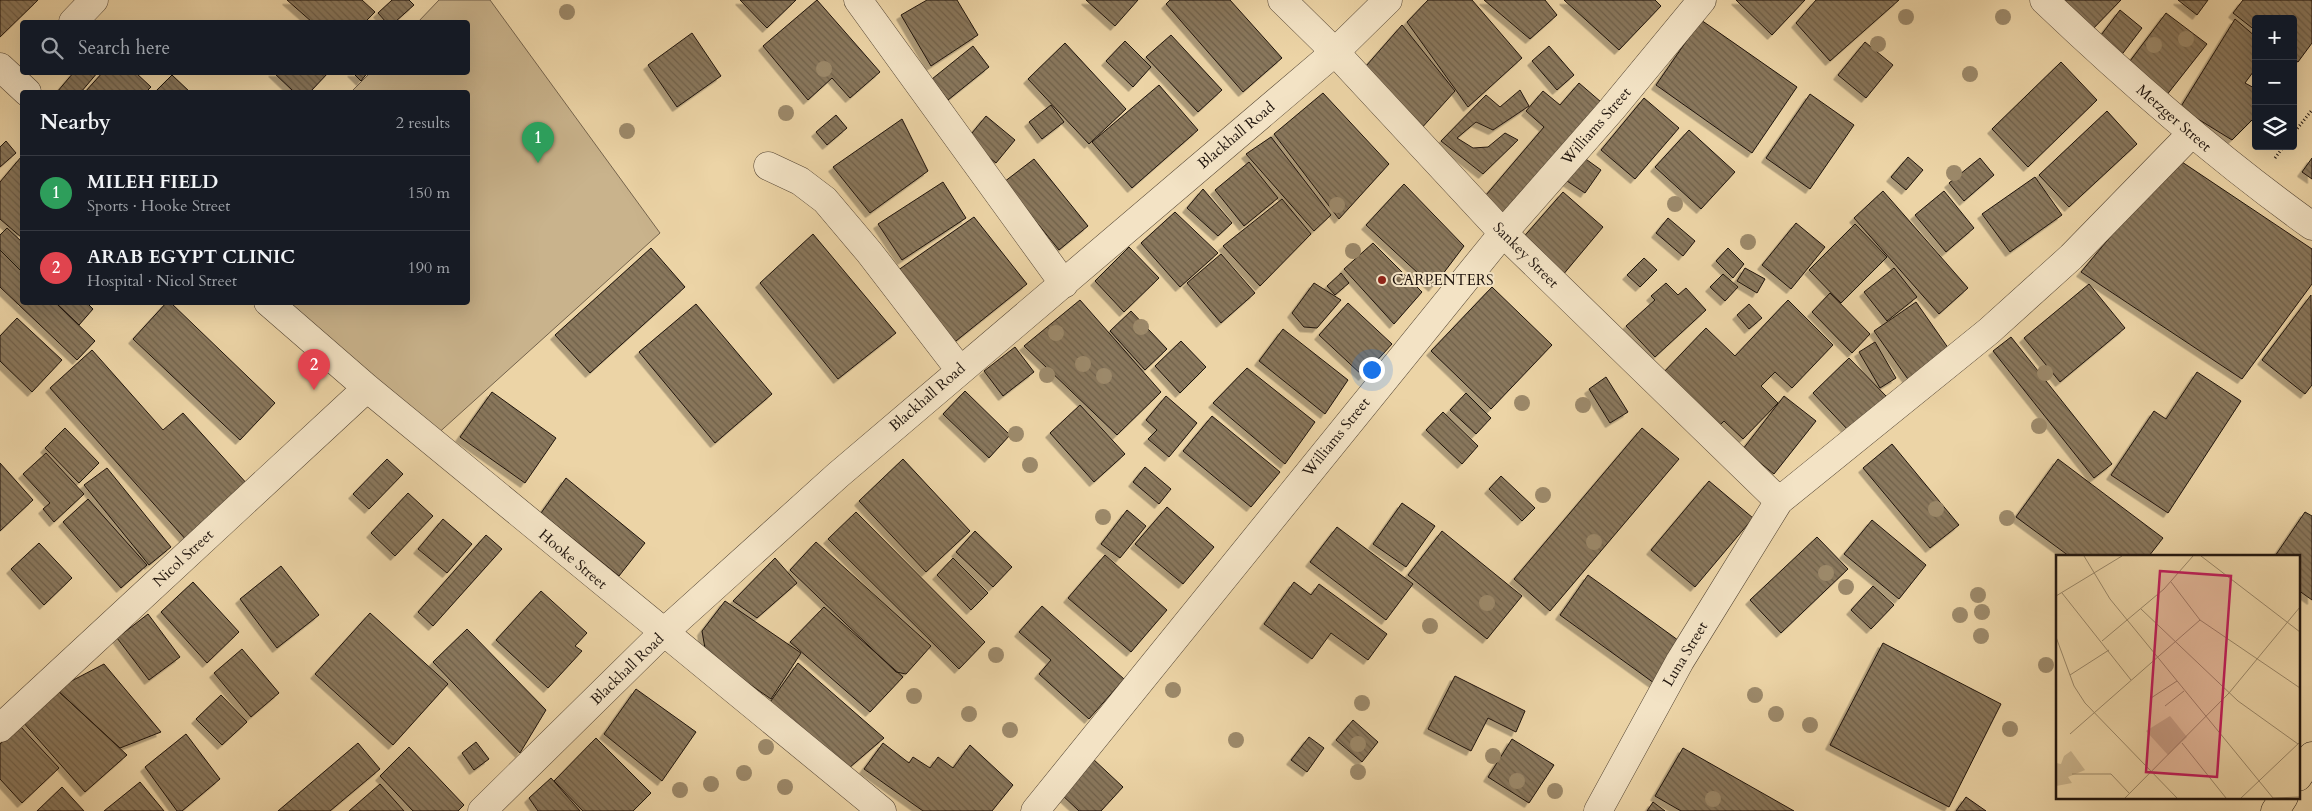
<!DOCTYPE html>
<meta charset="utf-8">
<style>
body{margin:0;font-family:Cardo,serif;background:#242831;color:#f1f3f6}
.controls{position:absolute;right:15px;top:15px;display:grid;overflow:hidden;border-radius:5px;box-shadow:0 5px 20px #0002}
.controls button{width:45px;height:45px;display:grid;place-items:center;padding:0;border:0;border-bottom:1px solid #363941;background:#171b24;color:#f1f3f6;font:25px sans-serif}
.you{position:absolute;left:1371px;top:369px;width:18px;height:18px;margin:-12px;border:4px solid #fff;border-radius:50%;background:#1a73e8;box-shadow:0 0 0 8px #1a73e833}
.badge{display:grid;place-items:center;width:32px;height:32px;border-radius:50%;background:#c59692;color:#fff;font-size:16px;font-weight:700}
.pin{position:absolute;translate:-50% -41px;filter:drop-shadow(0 1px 2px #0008)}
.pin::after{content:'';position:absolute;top:26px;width:18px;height:15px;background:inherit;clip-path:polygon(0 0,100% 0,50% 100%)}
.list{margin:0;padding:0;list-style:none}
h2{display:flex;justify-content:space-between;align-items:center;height:65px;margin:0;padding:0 20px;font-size:21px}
h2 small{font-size:16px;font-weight:400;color:#9ea1a6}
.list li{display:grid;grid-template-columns:32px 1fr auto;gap:15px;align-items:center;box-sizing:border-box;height:75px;padding:0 20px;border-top:1px solid #363941}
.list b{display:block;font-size:19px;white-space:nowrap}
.list p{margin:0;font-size:16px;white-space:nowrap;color:#9ea1a6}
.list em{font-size:16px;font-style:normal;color:#9ea1a6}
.icon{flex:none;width:28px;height:28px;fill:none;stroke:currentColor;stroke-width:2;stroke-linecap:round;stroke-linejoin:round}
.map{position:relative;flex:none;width:2312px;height:811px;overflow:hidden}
.search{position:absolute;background:#171b24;box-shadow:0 5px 20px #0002;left:20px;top:20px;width:450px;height:55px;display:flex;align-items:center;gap:12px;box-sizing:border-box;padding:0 18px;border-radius:5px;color:#9ea1a6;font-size:19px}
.panel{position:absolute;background:#171b24;box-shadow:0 5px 20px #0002;left:20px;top:90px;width:450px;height:215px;border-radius:5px}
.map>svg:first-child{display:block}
.park{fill:#c9b38c;stroke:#74634c}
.building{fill:url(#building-back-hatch);stroke:#1e130c;filter:url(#shadow)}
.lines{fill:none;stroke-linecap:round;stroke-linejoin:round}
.minor-casing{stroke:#524332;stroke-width:29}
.major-casing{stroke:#1e130c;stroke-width:29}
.path{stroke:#1e130c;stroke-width:3;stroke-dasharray:1 2.5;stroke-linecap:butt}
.minor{stroke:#f3e3c5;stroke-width:28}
.major{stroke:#ecd4a6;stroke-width:28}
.tree{fill:#9c896a}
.poi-dot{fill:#8f2418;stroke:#f3e3c5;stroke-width:2}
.labels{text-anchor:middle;stroke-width:4;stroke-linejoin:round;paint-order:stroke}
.street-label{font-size:15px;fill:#1e130c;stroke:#f3e3c5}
.poi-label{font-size:15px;fill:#1e130c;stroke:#f3e3c5;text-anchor:start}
.inset-road{fill:none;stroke:#9a8768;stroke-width:1}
.view{fill:#c2185b;fill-opacity:0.15;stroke:#c2185b;stroke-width:2.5}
.inset-edge{fill:none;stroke:#1e130c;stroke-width:2.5}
</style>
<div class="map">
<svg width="2312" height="811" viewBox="0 0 2312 811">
<defs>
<pattern id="building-back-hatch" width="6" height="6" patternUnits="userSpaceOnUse" patternTransform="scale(1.25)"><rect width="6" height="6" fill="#89775c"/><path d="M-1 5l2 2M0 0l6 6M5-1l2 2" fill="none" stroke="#6f604a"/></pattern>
<filter id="shadow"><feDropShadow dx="-4.5" dy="4.5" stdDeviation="0" flood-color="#0004"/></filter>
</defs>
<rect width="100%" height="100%" fill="#ecd4a6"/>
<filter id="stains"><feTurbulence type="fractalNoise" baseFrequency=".004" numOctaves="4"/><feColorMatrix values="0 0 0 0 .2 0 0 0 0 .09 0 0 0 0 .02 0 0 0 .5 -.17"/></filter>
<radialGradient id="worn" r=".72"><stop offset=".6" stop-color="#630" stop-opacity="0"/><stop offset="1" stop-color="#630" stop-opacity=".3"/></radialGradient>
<path class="park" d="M439,0H490L660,233L434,437L289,303L468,302V92H351L370,73L468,72V22H418Z"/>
<path class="building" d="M0,0H38L0,37Z
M287,0H362L375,12L365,22H312Z
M392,0H409L414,5L395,22H386L378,13Z
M740,0H796L767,28Z
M817,0L880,72L850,98L832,78L808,100L763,46Z
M927,0H957L978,35L931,66L901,15Z
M1086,0H1138L1115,26Z
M1170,0H1230L1282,58L1243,92L1166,4Z
M1428,0H1472L1522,58L1468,107L1407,22Z
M1484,0H1545L1557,15L1530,39Z
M1564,0H1655L1661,6L1619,50Z
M1736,0H1805L1772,35Z
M1816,0H1899L1830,61L1796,23Z
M2053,0H2121L2087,35Z
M2178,0H2208L2197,15Z
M2243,0H2312V43L2298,62L2293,59V19H2256V31L2233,13Z
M2120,10L2142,28L2120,57L2098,39Z
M2166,13L2207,44L2166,96L2127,65Z
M2235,19L2256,37V68L2245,83L2256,89V116L2232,140L2180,108Z
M1701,20L1797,87L1752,153L1656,85Z
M1402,25L1455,91L1419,131L1366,66Z
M692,33L721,76L677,107L648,65Z
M1171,35L1222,90L1198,112L1146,57Z
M1125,41L1151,67L1133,87L1106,61Z
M1865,42L1893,65L1866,98L1838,75Z
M1065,43L1126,109L1089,144L1028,79Z
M973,46L989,67L948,100L932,79Z
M1549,46L1574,75L1557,90L1532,61Z
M2061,62L2097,100L2028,167L1992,129Z
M74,72H98L81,92H57Z
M103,72H135L151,87L146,92H85Z
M273,72H329L310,92H294Z
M352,72H368L361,81Z
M172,75L190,92H155Z
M1579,83L1601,102L1502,221L1480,202L1544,127L1526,111L1543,91L1560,105Z
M1159,85L1198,130L1132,188L1092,142Z
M1520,90L1529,106L1493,130L1476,122L1457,138L1473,148L1488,147L1505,133L1518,140L1483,174L1441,141L1486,95L1500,107Z
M1323,93L1389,164L1339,219L1274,134Z
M1810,94L1854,125L1810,189L1766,158Z
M1644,98L1679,128L1635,179L1601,150Z
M1051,105L1064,122L1042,139L1029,122Z
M2107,111L2137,144L2069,207L2039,175Z
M836,115L847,128L827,145L816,132Z
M986,116L1015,140L996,163L967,139Z
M902,119L928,171L870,213L833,167Z
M1689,130L1735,172L1701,209L1655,167Z
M1271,137L1331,215L1314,231L1246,154Z
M6,141L16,153L0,167V147Z
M21,157L22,159V238L0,219V182Z
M1583,157L1601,170L1585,193L1567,181Z
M1908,157L1923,170L1906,190L1891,177Z
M1980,158L1994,175L1964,201L1949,183Z
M2176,158L2312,249V284L2242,379L2081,272Z
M2312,158V179L2302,172Z
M1034,159L1088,226L1059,250L1004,182Z
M1249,162L1278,198L1244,226L1215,190Z
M2035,177L2062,215L2010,252L1982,214Z
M943,182L966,218L902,260L878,224Z
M1404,184L1464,246L1433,287L1366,225Z
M1203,189L1232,223L1218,236L1187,208Z
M1883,191L1968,288L1939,314L1854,218Z
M1944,191L1974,228L1946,252L1915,215Z
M1563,192L1603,227L1562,276L1521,240Z
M1282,199L1311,234L1260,286L1223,246Z
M1175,212L1218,253L1180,287L1141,243Z
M974,217L1027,284L951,345L894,273Z
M1668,218L1695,241L1683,256L1656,233Z
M1796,223L1825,247L1791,289L1762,265Z
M1855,224L1887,257L1841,303L1809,270Z
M7,228L22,242V272L0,250V235Z
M813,234L896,333L838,379L760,283Z
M1373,243L1422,292L1394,324L1344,269Z
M1129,247L1159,278L1124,312L1095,281Z
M651,248L685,287L590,373L555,335Z
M1728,248L1744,264L1733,278L1716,261Z
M0,250L22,272V302H55L95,341L77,360L0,287Z
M1221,254L1255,293L1221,323L1187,283Z
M1644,258L1657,270L1640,287L1627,275Z
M1745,268L1765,279L1757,293L1737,281Z
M1894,268L1917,297L1887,321L1864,292Z
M1341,273L1349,283L1335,295L1327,286Z
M1723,274L1738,287L1725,301L1710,287Z
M1314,283L1341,300L1317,328L1304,327L1292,313Z
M1666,283L1678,295L1686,288L1706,310L1655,357L1626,326L1655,300L1651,296Z
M2089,284L2125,328L2060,382L2024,338Z
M1492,287L1552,345L1491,409L1431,351Z
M1830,293L1870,334L1852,353L1812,312Z
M2311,295L2312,385L2305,394L2262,360Z
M1080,300L1161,392L1117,435L1024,346Z
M1788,300L1833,345L1792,388L1775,372L1761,386L1778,403L1743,439L1724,421L1716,429L1661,375L1706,328L1735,356Z
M55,302H86L93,309L79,325Z
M167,302H170L275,403L240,440L133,339Z
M1916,302L1951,352L1910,382L1874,331Z
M1348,303L1392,344L1363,376L1319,335Z
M696,304L772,394L715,443L639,352Z
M1749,304L1762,318L1749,329L1737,315Z
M1131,311L1167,349L1145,370L1110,331Z
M17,318L62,360L32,392L0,361V336Z
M1283,329L1348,380L1325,414L1259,361Z
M2011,337L2112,464L2094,478L1993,351Z
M1181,341L1206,367L1180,393L1155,366Z
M1875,342L1896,378L1880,388L1859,352Z
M1015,347L1034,372L1003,396L984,371Z
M92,350L163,430L183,413L249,486L188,542L50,388Z
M1849,358L1886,396L1849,431L1813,393Z
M1247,368L1315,422L1285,464L1213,403Z
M2197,372L2241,401L2168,513L2111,475L2154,411L2166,419Z
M1606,377L1628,412L1610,423L1589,389Z
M965,391L1010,435L989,458L943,414Z
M492,392L556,438L525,483L460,437Z
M1466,393L1491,418L1476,434L1450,410Z
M1166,396L1197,423L1169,457L1148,439L1157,430L1146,420Z
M1784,396L1816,421L1774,474L1743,449Z
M1080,405L1125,454L1094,482L1050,433Z
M1443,412L1478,446L1462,464L1426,430Z
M1212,416L1280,472L1251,507L1183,451Z
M65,428L99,463L79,483L45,448Z
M1642,428L1679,459L1550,611L1514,579Z
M1892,444L1959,525L1930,548L1863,468Z
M46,453L84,494L54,522L43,509L50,503L23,474Z
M387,459L403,474L369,509L353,494Z
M903,459L970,531L926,572L859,501Z
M2058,459L2163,538L2149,556H2069L2016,517Z
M0,463L33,500L0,531Z
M1145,467L1171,489L1159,504L1133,482Z
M107,468L171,547L149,565L84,485Z
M1501,476L1535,508L1522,521L1489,489Z
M566,478L645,543L619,576L541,513Z
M1709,481L1753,518L1695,587L1651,550Z
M408,493L433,516L395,556L371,533Z
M88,499L147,565L121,588L63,522Z
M1402,503L1435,526L1406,567L1373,544Z
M1167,507L1214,547L1183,584L1135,544Z
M1127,510L1146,526L1120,558L1101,544Z
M856,512L985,642L959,669L828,539Z
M2305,512L2312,516V600L2298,590V556H2275Z
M443,519L472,544L447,573L418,549Z
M1872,520L1926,565L1899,599L1844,554Z
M1337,527L1413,584L1386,620L1310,562Z
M975,531L1012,567L993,587L956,552Z
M1442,531L1522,596L1487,639L1408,575Z
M486,535L502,549L433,626L418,612Z
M1817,537L1848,569L1781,633L1750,600Z
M816,542L931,646L906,674L896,672L790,570Z
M39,543L72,578L44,605L11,569Z
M1105,555L1167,610L1131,652L1068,598Z
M775,558L797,583L757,618L733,601Z
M953,558L988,593L971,610L937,575Z
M281,566L319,615L277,648L240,599Z
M1588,575L1682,643L1654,683L1560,615Z
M193,582L239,632L207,663L161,612Z
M1294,582L1311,595L1319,584L1387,634L1368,660L1331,633L1312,659L1264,624Z
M1873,586L1894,605L1871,629L1851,610Z
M541,591L587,633L575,646L582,651L548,688L496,640Z
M725,601L801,653L771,699L706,654L702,631Z
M1042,606L1124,679L1089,719L1039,674L1051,660L1019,632Z
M824,607L903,677L870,712L790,642Z
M370,613L448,684L393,745L315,674Z
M148,614L180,657L149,680L117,638Z
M467,629L546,710L520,753L433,662Z
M1883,643L2001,704L1949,807L1830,745Z
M242,649L279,693L251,717L214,673Z
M798,663L884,738L849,768L768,705Z
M104,664L161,732L120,748L56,689Z
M1455,676L1525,711L1516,732L1488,718L1471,751L1428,729Z
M56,689L127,755L85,792L22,721Z
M636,689L696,732L662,781L604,734Z
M221,695L247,722L222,745L196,719Z
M1353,720L1378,742L1362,762L1336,740Z
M20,726L59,768L22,803L0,779V744Z
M186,734L220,779L182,811H177L145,767Z
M1309,737L1324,748L1307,772L1291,760Z
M596,738L651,793L633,811H583L554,781Z
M1512,739L1554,765L1529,803L1488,777Z
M476,742L489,759L474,770L462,753Z
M358,743L380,769L330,811H278Z
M883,743L909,763L913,757L930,768L938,757L953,768L970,745L1013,785L992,811H923L864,769Z
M409,747L464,805L458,811H413L380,776Z
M1683,748L1794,811H1681L1655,796Z
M1092,758L1123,787L1101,811H1079L1060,793Z
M551,778L580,811H538L529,798Z
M140,782L164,811H104Z
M380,784L404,811H349Z
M62,787L84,811H37Z
M1966,797L1986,811H1956Z
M1653,802L1665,811H1647Z"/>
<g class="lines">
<defs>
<path id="minor" d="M858,0L1064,284
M1282,0L1335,52L1503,233L1779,501
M2044,0C2130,82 2216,157 2312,226
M73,22L94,0
M0,67L27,92
M768,166L800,181L825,200L869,252L959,369
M268,302L367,388L882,811
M0,728L367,388
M482,811L663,633L838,475L1335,52L1388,0
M1035,811L1503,233L1612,109L1702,0
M1598,811L1680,661L1779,501L1989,331L2071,257L2191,134"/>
<path id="major" d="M2298,777L2312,756
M2275,811L2284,797"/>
</defs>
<use href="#minor" class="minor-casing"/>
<use href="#major" class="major-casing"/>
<path class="path" d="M2293,134L2312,110
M2275,158L2284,146"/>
<use href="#minor" class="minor"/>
<use href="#major" class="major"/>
</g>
<g class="tree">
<circle cx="567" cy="12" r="8"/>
<circle cx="1906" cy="17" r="8"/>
<circle cx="2003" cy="17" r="8"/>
<circle cx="2186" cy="39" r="8"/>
<circle cx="1878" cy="44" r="8"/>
<circle cx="2154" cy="45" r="8"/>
<circle cx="824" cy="69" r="8"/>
<circle cx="1970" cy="74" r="8"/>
<circle cx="786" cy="113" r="8"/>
<circle cx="627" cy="131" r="8"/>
<circle cx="1954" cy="173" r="8"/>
<circle cx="1675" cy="204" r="8"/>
<circle cx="1337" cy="205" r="8"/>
<circle cx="1748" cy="242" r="8"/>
<circle cx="1353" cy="251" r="8"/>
<circle cx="1141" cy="327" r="8"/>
<circle cx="1056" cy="333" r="8"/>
<circle cx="1083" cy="364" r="8"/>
<circle cx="2045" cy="373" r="8"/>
<circle cx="1047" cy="375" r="8"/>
<circle cx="1104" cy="376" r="8"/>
<circle cx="1522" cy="403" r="8"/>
<circle cx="1583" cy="405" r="8"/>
<circle cx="2039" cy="426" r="8"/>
<circle cx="1016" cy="434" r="8"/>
<circle cx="1030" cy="465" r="8"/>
<circle cx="1543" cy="495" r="8"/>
<circle cx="1936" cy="509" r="8"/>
<circle cx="1103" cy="517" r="8"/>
<circle cx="2007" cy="518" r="8"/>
<circle cx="1594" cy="542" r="8"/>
<circle cx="1826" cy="573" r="8"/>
<circle cx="1846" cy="587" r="8"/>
<circle cx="1978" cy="595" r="8"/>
<circle cx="1487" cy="603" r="8"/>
<circle cx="1982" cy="612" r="8"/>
<circle cx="1960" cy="615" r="8"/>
<circle cx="1430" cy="626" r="8"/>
<circle cx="1981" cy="636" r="8"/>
<circle cx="996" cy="655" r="8"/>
<circle cx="2046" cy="665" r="8"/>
<circle cx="1173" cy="690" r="8"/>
<circle cx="1755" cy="695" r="8"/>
<circle cx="914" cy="696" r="8"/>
<circle cx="1362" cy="703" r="8"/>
<circle cx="969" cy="714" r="8"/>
<circle cx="1776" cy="714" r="8"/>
<circle cx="1810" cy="725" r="8"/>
<circle cx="2010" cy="729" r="8"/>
<circle cx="1010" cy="730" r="8"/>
<circle cx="1236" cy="740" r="8"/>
<circle cx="1358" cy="744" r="8"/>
<circle cx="766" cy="747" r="8"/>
<circle cx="1493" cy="756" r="8"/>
<circle cx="1358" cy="772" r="8"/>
<circle cx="744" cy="773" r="8"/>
<circle cx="1517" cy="781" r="8"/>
<circle cx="711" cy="784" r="8"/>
<circle cx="785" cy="787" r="8"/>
<circle cx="680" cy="790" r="8"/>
<circle cx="1555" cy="791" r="8"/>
<circle cx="1713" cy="799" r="8"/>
</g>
<circle class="poi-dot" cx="1382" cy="280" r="5"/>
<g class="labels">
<g class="street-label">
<text transform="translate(2174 118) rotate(41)" y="5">Metzger Street</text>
<text transform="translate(1596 126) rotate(-49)" y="5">Williams Street</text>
<text transform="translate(1236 135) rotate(-40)" y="5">Blackhall Road</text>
<text transform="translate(1526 255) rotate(45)" y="5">Sankey Street</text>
<text transform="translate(927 397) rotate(-41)" y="5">Blackhall Road</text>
<text transform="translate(1336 437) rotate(-51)" y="5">Williams Street</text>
<text transform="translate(183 558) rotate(-43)" y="5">Nicol Street</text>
<text transform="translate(573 559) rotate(40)" y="5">Hooke Street</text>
<text transform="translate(1685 654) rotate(-59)" y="5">Luna Street</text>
<text transform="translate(627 669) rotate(-44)" y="5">Blackhall Road</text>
</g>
<g class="poi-label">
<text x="1392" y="285">CARPENTERS</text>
</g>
</g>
<g transform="translate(2056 555)">
<rect width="244" height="244" fill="#ecd4a6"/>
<path d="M15,196L29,215L12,222L16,228L0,231V208L5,209L8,201Z" fill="#c9b38c"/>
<path d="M114,161L131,182L112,200L90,176Z" fill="#c9b38c"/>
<path class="inset-road" d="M28,1L54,44L217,243M145,1L244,77M115,27L144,65L244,133M6,38L75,125M0,41L66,1M85,54L182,146L242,189M0,82L18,131L29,148L121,243M46,86L108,34L137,1M14,120L53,95M95,143L121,126M109,151L128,136M14,179L144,65M126,188L170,243M16,219H55L73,238M69,243L173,138L244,52M185,243L244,187M217,243L244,242"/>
<path class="view" d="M104,16L175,21L161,222L90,217Z"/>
<rect width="244" height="244" class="inset-edge"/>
</g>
<rect width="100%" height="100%" filter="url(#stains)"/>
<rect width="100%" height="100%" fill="url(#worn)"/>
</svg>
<div class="controls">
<button>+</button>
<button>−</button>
<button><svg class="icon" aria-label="layers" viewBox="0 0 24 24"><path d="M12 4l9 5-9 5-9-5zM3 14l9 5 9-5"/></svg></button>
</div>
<div class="you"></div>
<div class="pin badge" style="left:538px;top:163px;background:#2e9e5b">1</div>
<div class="pin badge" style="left:314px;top:390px;background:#e0444e">2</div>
<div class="search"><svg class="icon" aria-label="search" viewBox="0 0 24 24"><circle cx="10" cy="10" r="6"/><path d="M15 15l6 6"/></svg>Search here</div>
<section class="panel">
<h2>Nearby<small>2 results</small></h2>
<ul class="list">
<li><span class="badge" style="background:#2e9e5b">1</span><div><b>MILEH FIELD</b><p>Sports · Hooke Street</p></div><em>150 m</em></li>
<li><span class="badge" style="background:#e0444e">2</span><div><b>ARAB EGYPT CLINIC</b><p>Hospital · Nicol Street</p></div><em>190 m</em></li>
</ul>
</section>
</div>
